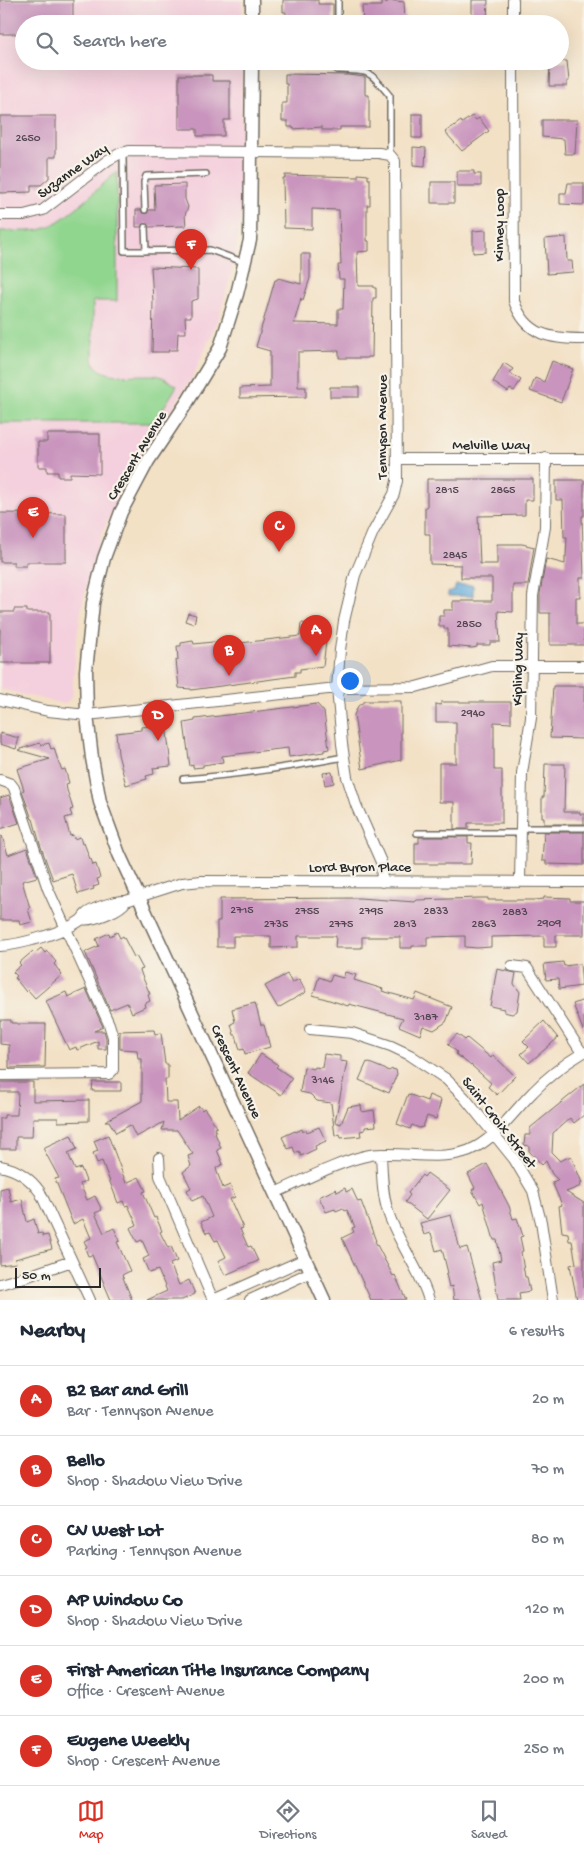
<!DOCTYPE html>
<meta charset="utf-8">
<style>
body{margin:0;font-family:"Gochi Hand",sans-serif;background:#f6f6f7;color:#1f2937}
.scale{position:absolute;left:15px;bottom:12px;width:86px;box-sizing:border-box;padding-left:5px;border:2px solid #2b2b2b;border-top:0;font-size:14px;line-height:18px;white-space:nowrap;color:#2b2b2b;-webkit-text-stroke:4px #f7f3e8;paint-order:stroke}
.you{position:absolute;left:349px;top:680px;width:18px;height:18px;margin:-12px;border:4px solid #fff;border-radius:50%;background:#1a73e8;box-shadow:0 0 0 8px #1a73e833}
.badge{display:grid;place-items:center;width:32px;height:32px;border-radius:50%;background:#d93025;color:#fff;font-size:16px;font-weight:700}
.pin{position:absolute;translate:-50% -41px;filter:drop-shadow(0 1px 2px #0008)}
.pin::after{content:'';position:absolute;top:26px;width:18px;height:15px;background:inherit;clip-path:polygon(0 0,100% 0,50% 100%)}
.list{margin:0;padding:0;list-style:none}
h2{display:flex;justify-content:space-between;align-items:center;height:65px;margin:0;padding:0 20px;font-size:21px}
h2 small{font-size:16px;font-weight:400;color:#747a83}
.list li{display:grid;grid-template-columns:32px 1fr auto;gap:15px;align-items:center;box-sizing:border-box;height:70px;padding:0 20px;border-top:1px solid #e0e1e3}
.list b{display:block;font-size:19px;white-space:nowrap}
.list p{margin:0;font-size:16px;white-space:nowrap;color:#747a83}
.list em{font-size:16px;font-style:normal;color:#747a83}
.icon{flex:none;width:28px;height:28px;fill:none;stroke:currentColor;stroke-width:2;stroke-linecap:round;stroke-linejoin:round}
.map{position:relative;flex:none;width:584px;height:1300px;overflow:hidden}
.search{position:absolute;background:#fff;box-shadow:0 5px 20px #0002;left:15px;right:15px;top:15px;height:55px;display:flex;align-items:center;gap:12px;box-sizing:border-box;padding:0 18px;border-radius:28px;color:#747a83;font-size:19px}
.sheet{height:485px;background:#fff}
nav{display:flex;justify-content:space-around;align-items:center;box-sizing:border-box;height:70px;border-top:1px solid #e0e1e3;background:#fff;font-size:14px;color:#747a83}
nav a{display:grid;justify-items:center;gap:2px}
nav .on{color:#d93025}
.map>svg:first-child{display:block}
.built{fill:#f4cfdd}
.green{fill:#91d68f;stroke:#5e805d}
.water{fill:#64abdb;stroke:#486b83}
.building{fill:#c994bd}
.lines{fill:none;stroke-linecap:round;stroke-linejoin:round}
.service-casing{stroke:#716b61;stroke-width:8}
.minor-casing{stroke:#716b61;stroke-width:12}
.tertiary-casing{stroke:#716b61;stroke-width:15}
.service{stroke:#fff;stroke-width:5}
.minor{stroke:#fff;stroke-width:10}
.tertiary{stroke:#fff;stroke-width:12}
.labels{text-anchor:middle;stroke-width:4.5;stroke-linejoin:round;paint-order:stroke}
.number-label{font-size:12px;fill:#524550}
.street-label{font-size:15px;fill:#2b2b2b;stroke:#f7f3e8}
</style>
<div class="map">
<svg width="584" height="1300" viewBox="0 0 584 1300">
<rect width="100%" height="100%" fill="#f7f3e8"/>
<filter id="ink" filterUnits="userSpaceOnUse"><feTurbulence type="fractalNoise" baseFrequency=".02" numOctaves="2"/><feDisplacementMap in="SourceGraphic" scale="10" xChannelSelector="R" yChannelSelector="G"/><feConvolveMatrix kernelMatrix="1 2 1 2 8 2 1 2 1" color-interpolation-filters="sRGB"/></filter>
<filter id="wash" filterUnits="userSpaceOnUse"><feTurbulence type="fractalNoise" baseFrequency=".0096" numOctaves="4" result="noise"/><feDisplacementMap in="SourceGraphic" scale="20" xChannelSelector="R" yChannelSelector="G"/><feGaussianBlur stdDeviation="1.12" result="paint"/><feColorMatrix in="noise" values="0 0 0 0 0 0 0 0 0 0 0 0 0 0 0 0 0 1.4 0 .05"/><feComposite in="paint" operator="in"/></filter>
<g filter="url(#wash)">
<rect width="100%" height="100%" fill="#f3e1c6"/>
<path class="built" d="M0,0H242V24H24V61H242L241,216L235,257L226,293L219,317L193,376L140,457L119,495L102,533L93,560L81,610L76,644L72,697L64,704L0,689Z"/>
<path class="green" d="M117,172V301H93V361C101,383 142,372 160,376C166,378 172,383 177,386L154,423H0V231C13,231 27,232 39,230C63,225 97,188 117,172Z"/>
<path class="water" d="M456,585H473V596H448V592L454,590Z"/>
<g id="blocks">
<path class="building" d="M0,0H73V24H24V34H0Z
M283,0H318V4H333V24H286V12H283Z
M388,0L404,2L405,24H363L362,6H382V3L388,2Z
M472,0H488L487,22H472Z
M550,61H567L569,81H567V86H549Z
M285,74L348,75L365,77V95H369V127H340V130H322V127L293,129V127H288V121H282V103H287V84H285Z
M179,75H212V81H230V120H224V136H197V129H179Z
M412,114H422V138H412Z
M0,116H56V157H49V178L41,185H31V192L0,193Z
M472,116L476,120L479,118L489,131L462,151L445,132L461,121L462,123Z
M542,120H577L575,154H565L564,139L542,137Z
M413,147L426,148L425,166L413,165Z
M457,171H474V174H481V186H457Z
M358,174L368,175V179H370V205H367V241H369V251L357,252L358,286H374V288H376V298H373L372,357H368V358H339V351L298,352V387H306V397L240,398V388L270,387V351L256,347L275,280H277L278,278L301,284V254H310V278L303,300H301V298L294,323L338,324V309H343L344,279H339L338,265H341L339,210L312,209V229L284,228L283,178H285V175L358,177Z
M431,182H454V203H431Z
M568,183H584V205L560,204V193H566Z
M185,184V199L188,207L185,215L186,226L149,227L145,223L141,227H136V210H141L145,214L149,210H155L154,185Z
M486,230V252L473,253V231Z
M566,237L567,261H572L573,272L547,274L545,239Z
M151,267L198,269V299L191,301V317H185L186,333H178L177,350H168L169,352H152L153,301Z
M552,361L573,369L561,402L530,391L535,378L544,382Z
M504,363L513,369L510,373L521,380L514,391L510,389L508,392L493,382Z
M330,387H359V397H330Z
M47,434H100V474L70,473V477H58V472H47V467H38V442H47Z
M427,479H533V500H525V515L478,516L480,564H497V544H522L534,547L528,585H513V612L498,611L500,642H490V645H477V647L472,648L448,646V629H444V626H439V616H444V610H453V601H492V578H461V565L430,564V534H425V507H427Z
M556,480H584V516H582L584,578H580V597H576V624H584V645H550V613H540V593L546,559L565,564V557H566L567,537H564L563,500H556Z
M0,513L66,514V562H26V566H14V562H0Z
M14,609H27V612H50V663H0V612H14Z
M188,613L196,615L194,624L185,621Z
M301,623L328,626L323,666L300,669V672H295V676L191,690V689L179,688L176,660H178L177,646H181V643L193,641L194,644L231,640L232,644L300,636Z
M553,686H584V739L550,738Z
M365,701H401V760L362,769L354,715L358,706Z
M441,702H511V723L494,722V770H502V823H468V829H454V802H439V763H456V722H436V704L441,705Z
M317,704L324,712L329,749L324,750V752L289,757L288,748L253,752L222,756L223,762L203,765V767L193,768V765L190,766L184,723L195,721V719Z
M166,725L171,766L153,768L154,774L146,776L147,779L126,785L118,754L116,733L141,730V727Z
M0,733L19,738L16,749L0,744Z
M40,743L41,745L49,743L51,749L54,748L59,764L62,770L65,769L69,783L66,784L67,790L73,809L70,810L72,816L65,818L70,836L73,835L74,839L80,837L82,844L84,843L90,859H91L93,865L96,864L100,878L97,879L99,885L93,887L94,889L78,894L72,874L53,880L40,844L33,819H32L22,791L24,790L17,769L50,759L18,750Z
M545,764H565L564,812H580V814H584V824H544V817H542V797H544Z
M332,772L334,783L325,785L323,773Z
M9,795L19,823L0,829V798Z
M544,832H584V865L546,864V861H542Z
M2,836L8,855L27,848L37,877L22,881L30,908L28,909L32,922L20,925L19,920H0V837Z
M419,837H468V843H472L471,864H415V843H419Z
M544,897L570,898V901H584V935H556V947H544V936L491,937V947L477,948L465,947V936L427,937V946H412V948H400V937H362V948H335L336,936H298V947L271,948V936H233V947H217V921H220V899L359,898L415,902L417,900L479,898H488V900H535L544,899Z
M117,932L120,938L123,936L134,957L136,956L143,969L140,970L142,976L150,994L148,995L150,1001L144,1004L145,1007L132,1013L127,1003L110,1010L85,952L99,946L96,939L109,933L110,936Z
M41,948L45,953L47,951L56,962L54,964L62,975L35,998L28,990L26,992L15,978L17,976L13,972L21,965L19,963L33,951L35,953Z
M563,962L564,966L580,964L582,986L559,989L558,979L546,980L544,964Z
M497,969L516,973L514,984L520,992L517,1011L512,1014L504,1012V1009L490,1006Z
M345,972L356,975L354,980L383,989L382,991L414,1000L417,993L452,1007L446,1022L434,1030L423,1026L420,1035L399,1026L403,1018L349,1004L348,1006L342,1004L313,995L319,977L330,981L332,975L343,978Z
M287,974L292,983L299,979L306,992L278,1008L265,986Z
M86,989L103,1027L94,1031H104L106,1038V1049H98V1041L77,1050L76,1047L69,1050L46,1001L66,992L68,997Z
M584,1000V1030H583L573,1004Z
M255,1003L261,1025H264L270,1047L245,1054L244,1049L240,1050L236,1035H234L231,1024L235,1022L232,1009Z
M0,1020H11V1023H17V1024H46L45,1067L9,1068V1045L0,1044Z
M544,1021L558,1038L529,1063L521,1054L529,1047L523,1041Z
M154,1030L155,1034L161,1033L165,1064H168V1079H165L166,1102H177L178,1120L199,1106L202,1110L204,1108L217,1127L214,1128L216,1132L215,1133L221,1148L217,1150L223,1164L216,1168L217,1172L223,1188L230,1185L235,1197L230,1199L243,1228L240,1229L248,1247L251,1246L258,1261L225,1275L218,1261L226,1257L218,1240L215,1241L210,1232L206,1233L201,1222L212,1217L203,1196L192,1201L187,1190L191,1188L183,1172L191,1166L188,1156L193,1154L177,1130H162L164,1122L136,1137L130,1125L116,1133L109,1121H105L142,1101V1059H138L137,1050L120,1049V1031H118Z
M457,1034L465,1040L467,1038L491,1058L493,1055L515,1076L497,1095L488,1087L491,1083L471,1065V1066L456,1054L457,1052L448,1044Z
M261,1054L278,1065L276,1067L292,1078L281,1095L248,1073Z
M324,1054L340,1056V1061L347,1062L335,1122L341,1124L348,1107L361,1105L362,1112L374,1110L376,1126L365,1127V1130L360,1131L361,1136L341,1138L340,1134L335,1136L331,1103L317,1101L310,1094L300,1092L304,1067L314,1069L315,1067L322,1068Z
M367,1062L389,1071L392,1069L396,1070L397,1074L389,1093L359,1080Z
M0,1082H33V1101L89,1100V1121L58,1122V1118H33L32,1137H16V1149H0V1118H4V1115H17L18,1092H0Z
M93,1082H121V1091H92Z
M584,1084V1115L574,1123L570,1118L553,1133L552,1153L560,1161L571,1156L582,1183L580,1184L581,1186L566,1192L584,1203V1300H577L570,1265L576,1264L572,1241H569L568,1233L562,1232L559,1206L562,1205L552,1182L558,1180L552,1174L546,1161L542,1165L529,1151V1146L524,1145L525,1135H530V1128Z
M408,1094L427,1101L429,1095L441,1100L436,1119L427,1116L423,1127L419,1128L412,1125L410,1129L397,1124Z
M319,1127L326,1141L315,1146L316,1149L301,1156L299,1151L295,1153L293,1147L288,1149L282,1137L295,1131L296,1132L302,1129L303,1132L306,1130L307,1132Z
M71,1135L77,1149L68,1153L75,1170L81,1168L86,1181L80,1184L87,1200L95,1196L102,1210L95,1213L104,1233L114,1228L120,1241L117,1242L130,1271L122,1275L132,1300H111L92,1255L88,1256L85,1248L87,1247L84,1241L91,1238L83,1219L73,1224L55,1179L59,1178L43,1148Z
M108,1135L126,1183L139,1177L146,1191L143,1192L154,1218L156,1217L162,1231L160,1232L168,1248L171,1246L177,1261L170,1264L179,1285L189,1280L195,1294L182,1300H147L167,1291L158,1270L149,1273L143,1259L149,1256L142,1240L137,1242L130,1228L137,1225L128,1205L125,1206L123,1201L118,1203L102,1161L97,1163L93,1153L98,1151L94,1141Z
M487,1164L509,1206L513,1219L517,1218L523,1236L520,1237L523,1251L521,1252L525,1277H527L530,1291L519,1293L520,1300H498L492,1262L501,1260L497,1240H494L483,1202L480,1204L472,1190L475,1188L468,1174Z
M427,1173L450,1190L427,1219L405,1202L410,1195L408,1193L422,1175L424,1177Z
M8,1187L11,1202L22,1199L27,1222L34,1219L38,1234L42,1233L43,1236L48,1235L52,1249L15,1259L16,1263L0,1265V1189Z
M345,1188L346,1192L352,1189L358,1202L361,1201L376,1241H375L393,1276L395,1275L406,1300H371L342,1238L354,1232L352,1228L355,1227L347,1210L345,1211L343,1208L336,1211L335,1209L326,1212L319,1197L336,1189L337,1192Z
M451,1215L460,1249L467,1247L482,1300H454L452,1286L449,1287L446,1274L448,1273L442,1249L436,1251L431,1233L424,1235L420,1223Z"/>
</g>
</g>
<g filter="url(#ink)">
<use href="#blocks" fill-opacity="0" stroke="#716b61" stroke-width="1"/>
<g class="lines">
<defs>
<path id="service" d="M338,24V0
M338,61L337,70C372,71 368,70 390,96V155
M123,153L124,251L210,250L243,262
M145,210L144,182L146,176L206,174
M145,227L146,251
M183,779C237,775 291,767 344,757
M521,828H584
M417,833H521"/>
<path id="minor" d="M513,24V0
M513,61L514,301C526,336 551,339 584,339
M0,215H24L43,210L108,160L121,153L129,151L379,153L390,155L395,161L397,481L394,494L373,532L355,575L344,621L340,650L337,688L342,744L347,777L356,805L381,862L382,882
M397,459H584
M0,700L48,711L87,715L337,688L416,687L492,666H584
M0,780L11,784L14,788L48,889L109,1024L113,1037V1070L109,1074L0,1075
M520,881L522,773L531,718L533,596L545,527L546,458
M82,919C92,922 121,910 126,901
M0,946C20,945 65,932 81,920C83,918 84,916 86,914C93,908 117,900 126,901L182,883L202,881L584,882
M512,966L527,968L582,1053
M310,1029L352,1033L391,1046L410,1055L446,1079L464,1097L514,1159L533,1191L541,1222L553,1300
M381,1154C382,1173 382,1193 388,1212C398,1243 420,1269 429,1300
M159,1158L160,1176L213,1300
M0,1166C17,1169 30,1178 40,1192L90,1300
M275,1193C302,1181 342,1160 370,1155C403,1150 446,1164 476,1147C498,1135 515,1110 533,1092C548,1076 566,1063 584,1052
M0,1284L25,1277L72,1261
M213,1300L305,1259
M250,1300L311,1272"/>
<path id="tertiary" d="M252,24V0
M252,61L250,240L237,294L220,348L188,401L148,461L121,512L104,558L93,603L86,671L87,715L92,758L100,802L119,854L324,1300"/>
</defs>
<use href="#service" class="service-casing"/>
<use href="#minor" class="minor-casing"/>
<use href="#tertiary" class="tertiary-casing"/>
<use href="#service" class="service"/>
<use href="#minor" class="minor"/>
<use href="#tertiary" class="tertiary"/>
</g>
</g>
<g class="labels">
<g class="number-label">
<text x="28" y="141">2650</text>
<text x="447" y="493">2815</text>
<text x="503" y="493">2865</text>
<text x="455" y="558">2845</text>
<text x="469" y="627">2850</text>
<text x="473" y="716">2940</text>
<text x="242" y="913">2715</text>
<text x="307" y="914">2755</text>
<text x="371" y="914">2795</text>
<text x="436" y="914">2833</text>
<text x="515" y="915">2883</text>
<text x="549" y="926">2909</text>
<text x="276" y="927">2735</text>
<text x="341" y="927">2775</text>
<text x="405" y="927">2813</text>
<text x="484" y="927">2863</text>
<text x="426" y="1020">3187</text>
<text x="323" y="1083">3146</text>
</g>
<g class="street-label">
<text transform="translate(72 170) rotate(-36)" y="5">Suzanne Way</text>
<text transform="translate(498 225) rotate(-90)" y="5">Kinney Loop</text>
<text transform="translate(381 427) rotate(-90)" y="5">Tennyson Avenue</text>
<text x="491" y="449">Melville Way</text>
<text transform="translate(136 455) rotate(-59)" y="5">Crescent Avenue</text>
<text transform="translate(517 669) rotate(-89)" y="5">Kipling Way</text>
<text x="360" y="871">Lord Byron Place</text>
<text transform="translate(237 1071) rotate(65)" y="5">Crescent Avenue</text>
<text transform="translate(500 1122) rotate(52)" y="5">Saint Croix Street</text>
</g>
</g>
</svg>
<div class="scale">50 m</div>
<div class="you"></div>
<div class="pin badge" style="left:316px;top:656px">A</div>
<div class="pin badge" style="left:229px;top:676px">B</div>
<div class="pin badge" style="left:279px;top:552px">C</div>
<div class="pin badge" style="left:158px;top:741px">D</div>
<div class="pin badge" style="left:33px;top:538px">E</div>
<div class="pin badge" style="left:191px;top:270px">F</div>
<div class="search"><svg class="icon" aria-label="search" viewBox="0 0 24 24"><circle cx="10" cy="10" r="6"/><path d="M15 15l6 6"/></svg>Search here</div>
</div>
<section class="sheet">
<h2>Nearby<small>6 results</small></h2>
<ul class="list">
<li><span class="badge">A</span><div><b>B2 Bar and Grill</b><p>Bar · Tennyson Avenue</p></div><em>20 m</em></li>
<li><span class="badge">B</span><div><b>Bello</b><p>Shop · Shadow View Drive</p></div><em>70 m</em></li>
<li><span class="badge">C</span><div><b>CV West Lot</b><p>Parking · Tennyson Avenue</p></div><em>80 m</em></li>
<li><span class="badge">D</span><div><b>AP Window Co</b><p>Shop · Shadow View Drive</p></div><em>120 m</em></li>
<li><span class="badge">E</span><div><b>First American Title Insurance Company</b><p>Office · Crescent Avenue</p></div><em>200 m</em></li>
<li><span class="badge">F</span><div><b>Eugene Weekly</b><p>Shop · Crescent Avenue</p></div><em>250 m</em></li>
</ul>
</section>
<nav>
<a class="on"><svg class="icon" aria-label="map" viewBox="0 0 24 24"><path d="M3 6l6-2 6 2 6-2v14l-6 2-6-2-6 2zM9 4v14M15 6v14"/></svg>Map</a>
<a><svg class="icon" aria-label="directions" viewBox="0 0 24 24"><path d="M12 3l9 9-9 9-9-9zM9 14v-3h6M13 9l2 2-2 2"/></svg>Directions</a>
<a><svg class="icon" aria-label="saved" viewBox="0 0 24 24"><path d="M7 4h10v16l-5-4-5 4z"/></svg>Saved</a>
</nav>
